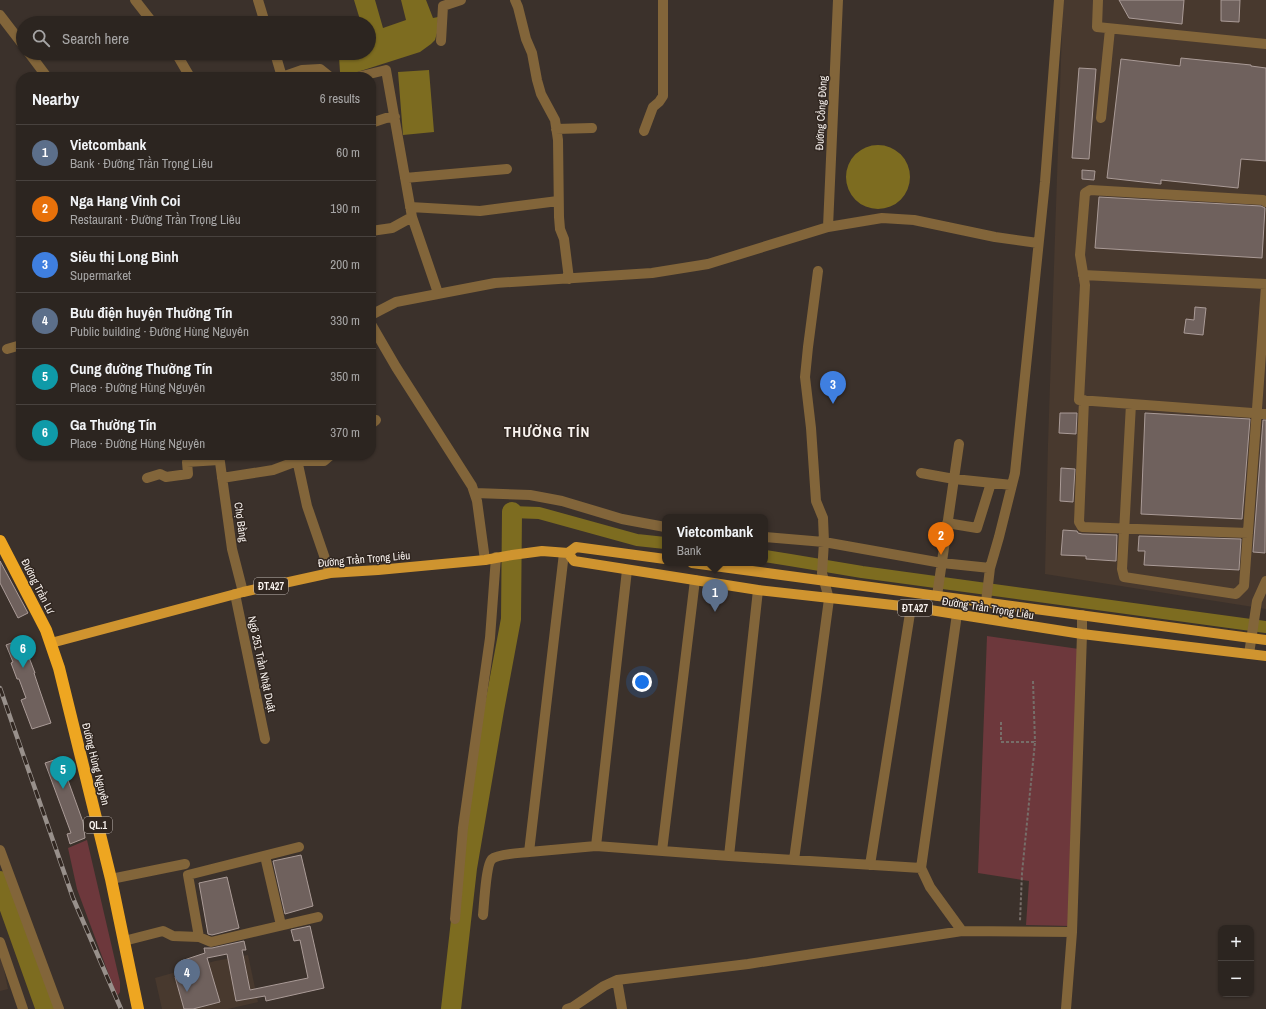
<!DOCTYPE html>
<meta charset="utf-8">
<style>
body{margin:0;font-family:"Archivo Narrow",sans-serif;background:#38312d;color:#f1f3f6}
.controls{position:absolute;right:12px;bottom:12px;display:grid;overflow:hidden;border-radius:8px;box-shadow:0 1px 3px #0004}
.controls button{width:36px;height:36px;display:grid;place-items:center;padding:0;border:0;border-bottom:1px solid #48423e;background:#2c2520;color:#f1f3f6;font:20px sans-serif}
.you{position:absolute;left:642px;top:682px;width:14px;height:14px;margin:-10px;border:3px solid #fff;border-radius:50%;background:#1a73e8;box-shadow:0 0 0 6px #1a73e833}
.badge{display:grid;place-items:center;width:26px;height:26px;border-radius:50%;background:#ea580c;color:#fff;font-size:13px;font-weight:700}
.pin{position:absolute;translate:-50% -33px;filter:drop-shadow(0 1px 2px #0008)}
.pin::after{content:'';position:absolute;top:21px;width:14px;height:12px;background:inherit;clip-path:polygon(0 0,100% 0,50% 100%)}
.popup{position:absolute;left:662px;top:514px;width:106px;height:52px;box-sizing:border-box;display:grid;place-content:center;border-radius:8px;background:#2c2520;filter:drop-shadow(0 1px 3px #0005);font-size:13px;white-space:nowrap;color:#a6a5a5}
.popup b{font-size:15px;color:#f1f3f6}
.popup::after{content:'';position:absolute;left:50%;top:100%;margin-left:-8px;border:8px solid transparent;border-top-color:#2c2520}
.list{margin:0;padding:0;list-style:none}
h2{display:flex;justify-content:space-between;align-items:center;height:52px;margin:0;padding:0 16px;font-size:17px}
h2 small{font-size:13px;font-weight:400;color:#a6a5a5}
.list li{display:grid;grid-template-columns:26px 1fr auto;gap:12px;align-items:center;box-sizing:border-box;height:56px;padding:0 16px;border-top:1px solid #48423e}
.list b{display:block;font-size:15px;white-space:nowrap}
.list p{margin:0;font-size:13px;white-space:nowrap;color:#a6a5a5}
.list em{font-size:13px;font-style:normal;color:#a6a5a5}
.icon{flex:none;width:22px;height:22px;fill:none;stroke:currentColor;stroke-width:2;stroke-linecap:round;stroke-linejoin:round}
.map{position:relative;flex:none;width:1266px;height:1009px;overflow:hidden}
.search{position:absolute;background:#2c2520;box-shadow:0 1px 3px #0004;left:16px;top:16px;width:360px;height:44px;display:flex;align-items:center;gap:10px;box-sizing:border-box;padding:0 14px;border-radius:22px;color:#a6a5a5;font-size:15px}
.panel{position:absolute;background:#2c2520;box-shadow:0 1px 3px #0004;left:16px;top:72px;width:360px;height:388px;border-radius:16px}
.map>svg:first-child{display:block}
.built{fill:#48392e}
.green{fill:#6d383c}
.water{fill:#7d6c20}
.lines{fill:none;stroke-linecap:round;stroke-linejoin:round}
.canal{stroke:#7d6c20;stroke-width:12}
.river{stroke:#7d6c20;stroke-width:20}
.building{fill:#6f615d;stroke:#aa9b97}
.path{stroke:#776e69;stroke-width:2;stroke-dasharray:3 2;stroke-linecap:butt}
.minor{stroke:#82653a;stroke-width:10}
.major{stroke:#cf942f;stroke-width:10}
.highway{stroke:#eea621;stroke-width:12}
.rail-casing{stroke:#98908b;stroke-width:4.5}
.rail{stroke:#312721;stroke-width:3;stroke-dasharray:9;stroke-linecap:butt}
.labels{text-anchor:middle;stroke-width:3;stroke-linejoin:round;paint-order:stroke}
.shield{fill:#312721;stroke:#bdb6b1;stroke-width:1}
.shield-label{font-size:10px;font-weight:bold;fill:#f9f3ef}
.street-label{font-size:11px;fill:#f9f3ef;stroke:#312721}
.district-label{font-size:15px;font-weight:bold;letter-spacing:1px;fill:#f9f3ef;stroke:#312721}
</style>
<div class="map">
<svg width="1266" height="1009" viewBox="0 0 1266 1009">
<rect width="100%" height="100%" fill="#3b312b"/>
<path class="built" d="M1063,0H1266V609L1045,574L1048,444Z
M0,951L8,989L0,991Z
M248,955L258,1002L228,1009H162L155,978L215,961Z"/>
<path class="green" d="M987,636L1086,650L1070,926L1026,925L1029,881L978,873Z
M87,840L120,982V992L118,995L115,993L113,986L77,889L68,848Z"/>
<path class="water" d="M354,0H375L383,28L406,20L401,0H426L433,18L438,17L437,33L435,40L431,44L420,52L348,75L340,72L339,57L340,53H369V47C377,42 377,33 369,28V23H361Z
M429,70L434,132L403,135L398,72Z
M846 177a32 32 0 1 1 64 0a32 32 0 1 1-64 0Z"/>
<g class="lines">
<path class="canal" d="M512,512L539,513L637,540L665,543
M765,556L790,560L862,572L1266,627"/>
<path class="river" d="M0,881L45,1007
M451,1009L467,868L494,710L511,619L512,512"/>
</g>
<path class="building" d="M1119,0H1184L1182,24L1129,18Z
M1221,0H1240L1239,22L1221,21Z
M1181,58L1251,65V66L1266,68V161L1241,159L1238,188L1161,180V184L1107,178L1121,59L1180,66Z
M1079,68L1096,69L1089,159L1072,158Z
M1082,170L1095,171L1094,180L1082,179Z
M1099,197L1261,206L1265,208L1262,258L1095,248Z
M1195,307L1206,308L1203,335L1184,333L1186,319L1194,320Z
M1060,413H1077L1076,434L1059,433Z
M1145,413L1250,419L1242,519L1141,514Z
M1263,420H1266L1265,553L1253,552Z
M1061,468L1075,469L1073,502L1060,501Z
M1063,530L1077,531L1078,533L1082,534L1117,535L1116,561L1086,559V556L1061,555Z
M1139,536L1241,539L1239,570L1144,565L1145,551H1138Z
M0,561L28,613L18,618L0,583Z
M22,639L35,673H34L40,691L51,723L32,729L21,700L26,698L19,679H17L11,663L13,662L6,645Z
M60,758L83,822L85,838L70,844L67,834L71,833L45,763Z
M301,855L313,906L285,914L273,861Z
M227,877L239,928L212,935L208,934L199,883Z
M310,926L324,988L266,1001L265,996L236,1001L227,954L207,958L220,1002L193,1009H184L175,977L185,974L181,961L205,953L204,948H212L244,941L246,950H242L250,990L308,978L300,940L294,941L291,930Z"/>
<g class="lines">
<path class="path" d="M1033,681L1035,742
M1001,722V742H1035L1022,873L1020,921"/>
<path class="minor" d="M135,0L153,23
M258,0L265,23
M515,0L518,7L526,39L532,53L537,80L541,94L555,120L558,140L559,217L560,229L564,239L569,279
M1098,0L1097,27L1266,44
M0,15L23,45
M441,41L443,6L461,0
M29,53L47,77
M176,53L190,77
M275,53L282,77
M282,77L302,70L320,69L330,77
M357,77L386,70L412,217L438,293
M1101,118L1110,29
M371,123L386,118L395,117
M556,129L592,128
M644,131L653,107L659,102L663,96V0
M405,178L507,169
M1266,202L1263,200L1090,190L1085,193L1080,255L1085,285L1079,400L1266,414
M410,207L480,211L558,201
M828,227L838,0
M371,231L392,228L412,217
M1083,275L1266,284
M371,315L396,302L495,283L652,273L708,264L828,227L882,218L914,220L995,237L1038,243
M371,324L396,367L472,486L477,501L485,560
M7,349L21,345
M1084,400L1079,522L1082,527L1248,533
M1131,404L1122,569L1124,577L1236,594L1244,586L1266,286
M371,424L376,420
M219,455L232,549L243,592
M296,455L307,506L330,573
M921,473L954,479L1012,485
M147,478L160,474L166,477L188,474L187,462L219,460
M222,478L273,470L297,461H324L331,455
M475,493L530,495L562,501L622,519L665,527
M947,523L977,528L991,483
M765,537L824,542L942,563L990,568
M235,594L265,739
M937,596L959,444
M986,602L990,568L999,537L1015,473L1045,182L1059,0
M1249,654L1257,601L1266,581
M596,846L627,570
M0,850L59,1009
M662,851L695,580
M529,852L596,846L729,856L921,868L957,614
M265,856L281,925
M729,856L758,590
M794,860L829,599L822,573L824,542L823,518L816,501L811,428L805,377L808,347L818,271
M870,865L911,607
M921,868L930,887L962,931
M111,879L185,864
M483,915C484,906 486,864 492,859C498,854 521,853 529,852L564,553
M455,919L463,828L490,638L496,557
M199,937L188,875L299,847
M124,941L163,931L173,936L199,937L211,942L318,917
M0,942L23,1009
M567,1009L573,1007L604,986L617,980
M622,1009L617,980L748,964L962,931L1072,932
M1066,1009L1072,932L1082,634V615"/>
<path class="major" d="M568,553L574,561L758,590L911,607L1082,634L1266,656
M692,563L1266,640
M51,643L243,592L330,573L378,570L485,560L512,555L542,551L568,553L576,547L665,559"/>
<path class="highway" d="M0,541L46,630L59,668L111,879L138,1009"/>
<defs>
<path id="rail" d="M0,688L73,898L121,1009"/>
</defs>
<use href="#rail" class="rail-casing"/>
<use href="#rail" class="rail"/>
</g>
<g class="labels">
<g class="shield">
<rect x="254" y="578" width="34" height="16" rx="3"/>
<rect x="898" y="600" width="34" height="16" rx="3"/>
<rect x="84" y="817" width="28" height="16" rx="3"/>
</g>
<g class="shield-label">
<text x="271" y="590">ĐT.427</text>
<text x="915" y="612">ĐT.427</text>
<text x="98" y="829">QL.1</text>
</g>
<g class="street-label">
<text transform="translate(821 113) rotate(-87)" y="4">Đường Cổng Đông</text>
<text transform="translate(241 522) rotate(82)" y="4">Chợ Bằng</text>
<text transform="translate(364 559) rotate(-5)" y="4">Đường Trần Trọng Liêu</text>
<text transform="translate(38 586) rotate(63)" y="4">Đường Trần Lư</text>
<text transform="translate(988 608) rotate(9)" y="4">Đường Trần Trọng Liêu</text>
<text transform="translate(262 664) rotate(78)" y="4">Ngõ 251 Trần Nhật Duật</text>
<text transform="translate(96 764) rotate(76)" y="4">Đường Hùng Nguyên</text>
</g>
<g class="district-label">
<text x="547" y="437">THƯỜNG TÍN</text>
</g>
</g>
</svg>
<div class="controls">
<button>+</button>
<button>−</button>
</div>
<div class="you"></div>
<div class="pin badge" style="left:715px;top:612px;background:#5c6f8a">1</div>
<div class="popup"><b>Vietcombank</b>Bank</div>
<div class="pin badge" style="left:941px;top:555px;background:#e8710a">2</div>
<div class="pin badge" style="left:833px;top:404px;background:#3f7fe0">3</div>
<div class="pin badge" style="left:187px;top:992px;background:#5c6f8a">4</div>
<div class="pin badge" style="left:63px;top:789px;background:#0f9aa8">5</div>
<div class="pin badge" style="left:23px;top:668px;background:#0f9aa8">6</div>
<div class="search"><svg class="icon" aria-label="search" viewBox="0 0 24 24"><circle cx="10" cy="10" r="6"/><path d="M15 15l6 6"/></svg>Search here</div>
<section class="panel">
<h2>Nearby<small>6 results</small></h2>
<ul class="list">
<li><span class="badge" style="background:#5c6f8a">1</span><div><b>Vietcombank</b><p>Bank · Đường Trần Trọng Liêu</p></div><em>60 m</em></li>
<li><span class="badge" style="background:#e8710a">2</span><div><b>Nga Hang Vinh Coi</b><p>Restaurant · Đường Trần Trọng Liêu</p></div><em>190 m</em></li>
<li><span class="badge" style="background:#3f7fe0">3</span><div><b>Siêu thị Long Bình</b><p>Supermarket</p></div><em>200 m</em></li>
<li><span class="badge" style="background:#5c6f8a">4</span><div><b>Bưu điện huyện Thường Tín</b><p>Public building · Đường Hùng Nguyên</p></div><em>330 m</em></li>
<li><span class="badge" style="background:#0f9aa8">5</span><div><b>Cung đường Thường Tín</b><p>Place · Đường Hùng Nguyên</p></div><em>350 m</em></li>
<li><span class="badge" style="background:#0f9aa8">6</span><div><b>Ga Thường Tín</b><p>Place · Đường Hùng Nguyên</p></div><em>370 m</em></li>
</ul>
</section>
</div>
